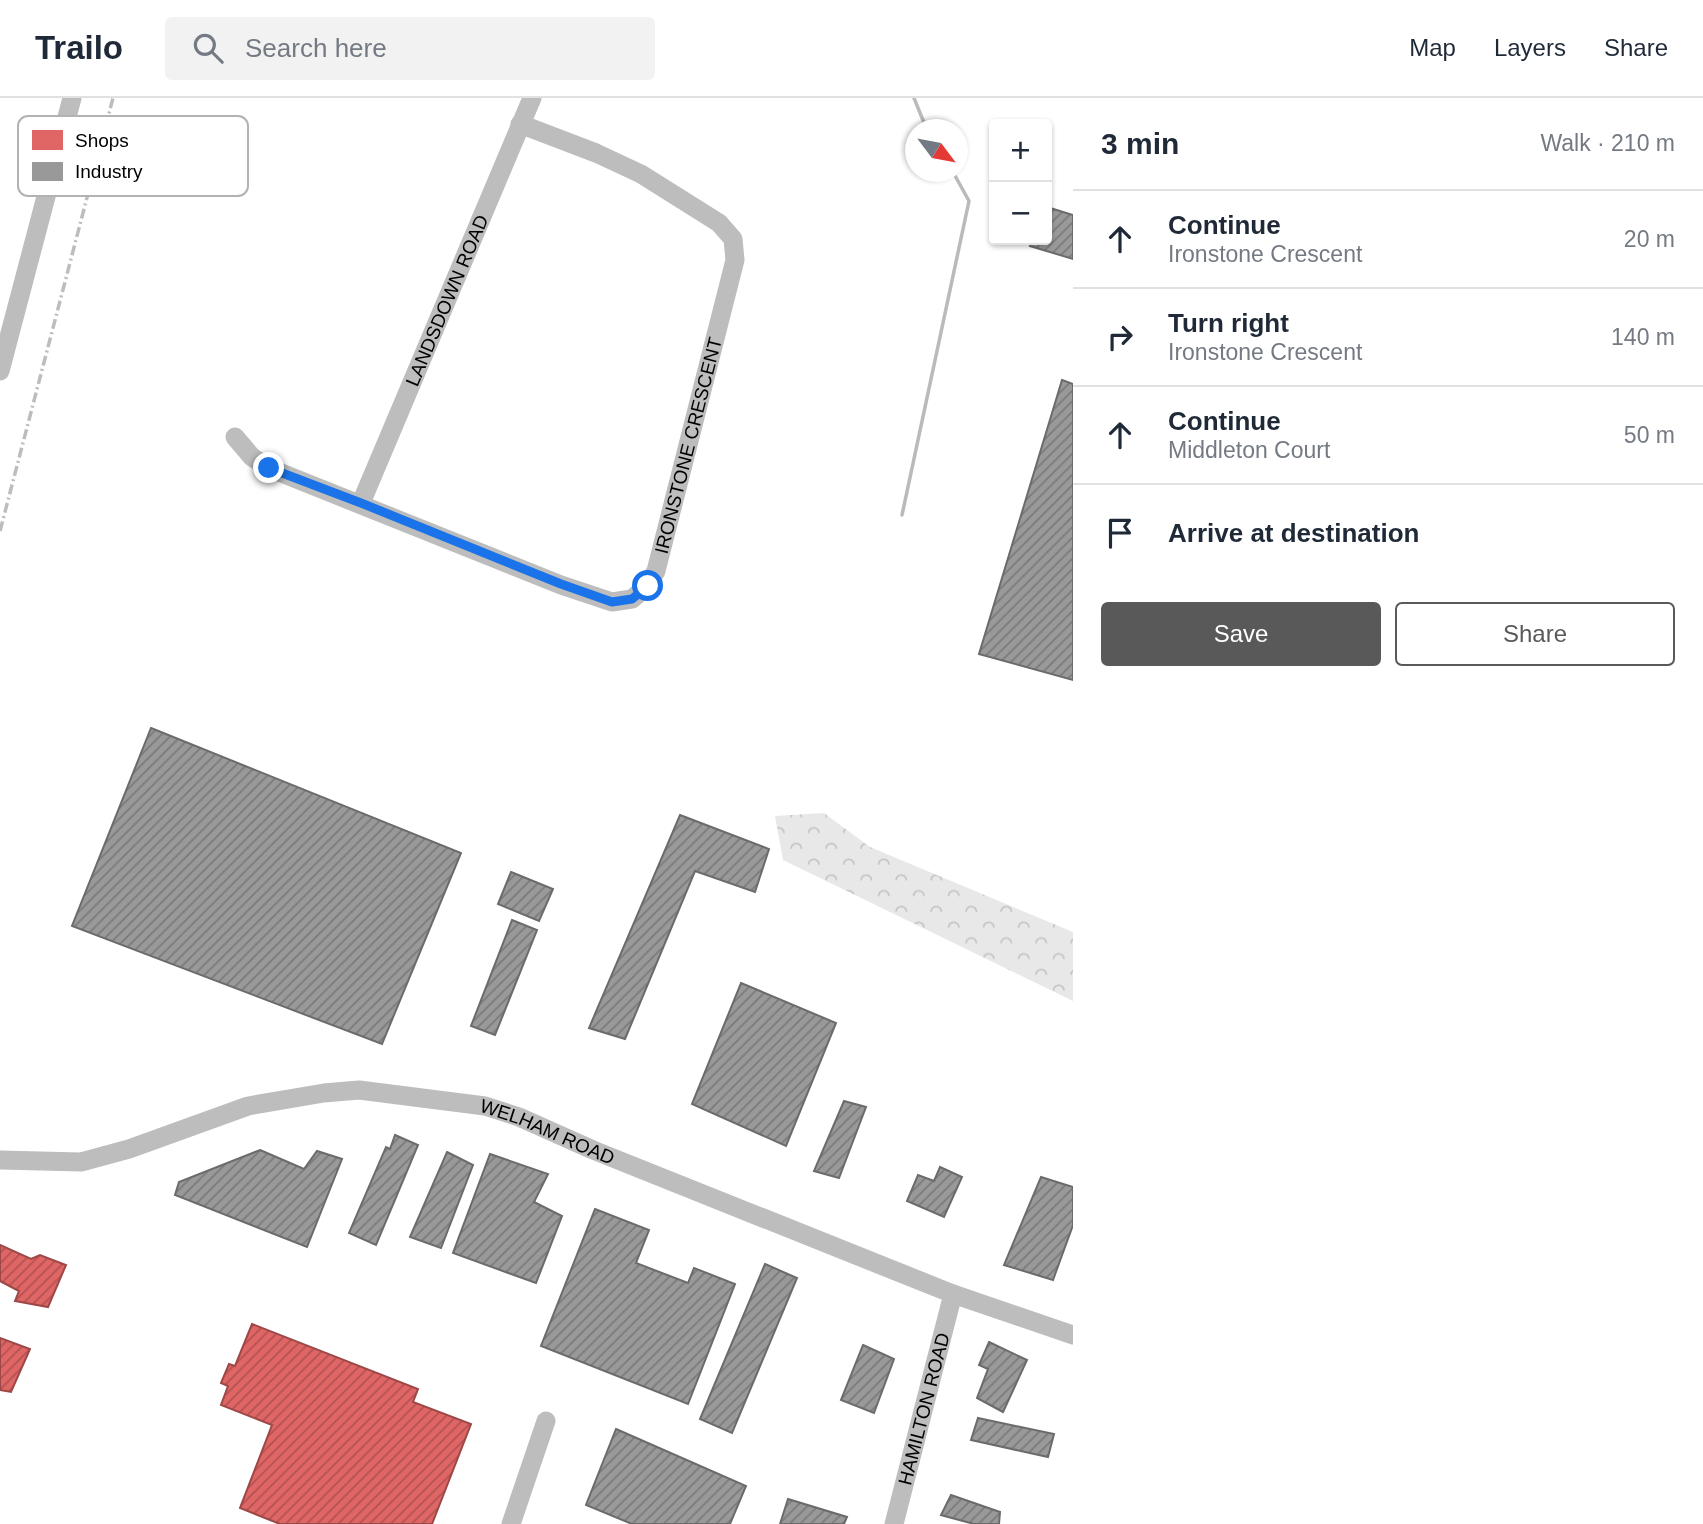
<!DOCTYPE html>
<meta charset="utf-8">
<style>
body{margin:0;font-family:Arial,sans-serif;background:#f2f2f3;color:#1f2937}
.controls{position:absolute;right:21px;top:21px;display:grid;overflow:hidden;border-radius:7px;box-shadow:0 2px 5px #0004}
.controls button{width:63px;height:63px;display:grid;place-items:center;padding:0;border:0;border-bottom:2px solid #e0e1e3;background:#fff;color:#1f2937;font:35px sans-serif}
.compass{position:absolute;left:905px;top:21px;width:63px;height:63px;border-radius:50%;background:#fff;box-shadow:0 2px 5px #0004;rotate:122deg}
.stop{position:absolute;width:21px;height:21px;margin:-16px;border:5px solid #1a73e8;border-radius:50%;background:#fff}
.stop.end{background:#1a73e8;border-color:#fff;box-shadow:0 2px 7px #0008}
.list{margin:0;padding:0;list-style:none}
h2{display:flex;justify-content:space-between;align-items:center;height:91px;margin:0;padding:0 28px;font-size:30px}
h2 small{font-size:23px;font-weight:400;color:#747a83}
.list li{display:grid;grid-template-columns:46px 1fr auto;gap:21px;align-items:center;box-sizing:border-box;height:98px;padding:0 28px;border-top:2px solid #e0e1e3}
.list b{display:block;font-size:26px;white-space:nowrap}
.list p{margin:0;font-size:23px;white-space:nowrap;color:#747a83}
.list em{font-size:23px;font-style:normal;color:#747a83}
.actions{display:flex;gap:14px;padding:21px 28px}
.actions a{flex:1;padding:16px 0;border:2px solid #595959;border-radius:7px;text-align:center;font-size:24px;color:#595959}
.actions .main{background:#595959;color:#fff}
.icon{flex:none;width:38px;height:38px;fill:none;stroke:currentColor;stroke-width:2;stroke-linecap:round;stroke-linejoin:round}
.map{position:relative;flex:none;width:1073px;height:1426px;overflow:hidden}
header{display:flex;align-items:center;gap:42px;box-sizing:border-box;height:98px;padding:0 35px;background:#fff;border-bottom:2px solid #e0e1e3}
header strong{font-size:33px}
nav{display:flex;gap:38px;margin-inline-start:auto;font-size:24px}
.search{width:490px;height:63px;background:#f2f2f3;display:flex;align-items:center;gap:18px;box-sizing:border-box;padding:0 24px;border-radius:7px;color:#747a83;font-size:26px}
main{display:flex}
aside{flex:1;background:#fff}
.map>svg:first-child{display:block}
.forest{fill:url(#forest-crowns)}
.shops{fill:url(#shops-hatch);stroke:#9d4747;stroke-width:2}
.industry{fill:url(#industry-hatch);stroke:#6b6b6b;stroke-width:2}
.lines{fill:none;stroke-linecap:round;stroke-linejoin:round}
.stream{stroke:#bababa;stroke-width:3.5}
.minor{stroke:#bdbdbd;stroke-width:19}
.rail{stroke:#bdbdbd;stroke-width:3.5;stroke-dasharray:10 3.5 2 3.5;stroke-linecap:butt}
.route{stroke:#1a73e8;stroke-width:9}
.labels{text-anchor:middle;stroke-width:7;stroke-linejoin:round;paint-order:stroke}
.street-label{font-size:19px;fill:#000;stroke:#fff}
.key{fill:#fff;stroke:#b2b2b2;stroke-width:2}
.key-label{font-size:19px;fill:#000}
</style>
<header>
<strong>Trailo</strong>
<div class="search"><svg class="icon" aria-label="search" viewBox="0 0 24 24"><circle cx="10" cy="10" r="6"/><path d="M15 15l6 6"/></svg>Search here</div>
<nav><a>Map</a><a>Layers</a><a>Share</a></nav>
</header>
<main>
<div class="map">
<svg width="1073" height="1426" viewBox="0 0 1073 1426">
<defs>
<pattern id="forest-crowns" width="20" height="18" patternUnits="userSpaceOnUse" patternTransform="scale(1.75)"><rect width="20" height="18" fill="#e8e8e8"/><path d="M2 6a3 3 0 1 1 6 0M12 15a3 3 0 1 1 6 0" fill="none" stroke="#c5c5c5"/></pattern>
<pattern id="shops-hatch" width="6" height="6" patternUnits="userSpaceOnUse" patternTransform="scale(1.75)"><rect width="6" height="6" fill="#e06666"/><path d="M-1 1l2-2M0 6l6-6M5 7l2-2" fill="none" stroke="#b35252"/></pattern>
<pattern id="industry-hatch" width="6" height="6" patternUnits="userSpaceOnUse" patternTransform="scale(1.75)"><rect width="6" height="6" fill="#999"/><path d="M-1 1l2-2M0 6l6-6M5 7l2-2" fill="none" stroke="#7a7a7a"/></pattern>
</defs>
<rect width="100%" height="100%" fill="#fff"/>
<path class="forest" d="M824,715L870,749L1073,834V903L783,762L775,718Z"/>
<path class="shops" d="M0,1147L31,1161L40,1157L66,1167L48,1209L15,1203L19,1193L0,1183Z
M252,1226L418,1291L413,1304L471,1326L432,1426H280L240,1410L272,1327L221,1307L228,1288L221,1285L229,1266L235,1268Z
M0,1240L30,1251L11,1294L0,1292Z"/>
<path class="industry" d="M1047,109L1073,117V161L1030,148L1032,142H1047Z
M1062,282L1073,286V582L979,556Z
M151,630L461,755L382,946L72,828Z
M680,717L769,751L755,794L695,773L625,941L589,930Z
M511,774L553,791L539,823L498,806Z
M512,822L537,832L495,937L471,928Z
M741,885L836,925L786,1048L692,1006Z
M844,1003L866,1009L839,1080L814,1073Z
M395,1037L418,1047L376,1147L349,1135L386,1049L390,1051Z
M260,1052L304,1071L317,1053L342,1061L307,1149L175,1097L179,1084Z
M447,1054L473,1067L441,1150L410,1139Z
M490,1056L548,1076L534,1104L562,1118L536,1185L453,1155Z
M940,1069L962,1079L944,1119L907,1103L918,1077L934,1083Z
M1041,1079L1073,1089V1127L1053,1182L1004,1167Z
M595,1111L649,1132L636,1165L688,1185L694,1170L735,1186L688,1306L541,1248Z
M765,1166L797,1180L732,1335L700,1321Z
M989,1244L1027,1262L1003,1314L977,1300L988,1271L979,1267Z
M863,1247L894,1261L874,1315L841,1302Z
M978,1320L1054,1336L1048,1359L971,1342Z
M616,1331L746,1388L730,1426H632L586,1407Z
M951,1397L1000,1414L999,1426H974L941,1417Z
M788,1401L847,1419L844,1426H780Z"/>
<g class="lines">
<path class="stream" d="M914,0L927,32
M902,417L969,103L953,74"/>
<g class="minor">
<path d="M0,273L72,0"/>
<path id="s1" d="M235,339L252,359L269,370L561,487L612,504L632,501L647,488L656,473L735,162L733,141L719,125L641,76L596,55L520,26"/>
<path id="s2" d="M361,405L532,0"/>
<path id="s3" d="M0,1062L81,1064L129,1051L248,1008L324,995L359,992L485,1008L519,1019L593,1052L953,1196L1073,1237"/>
<path d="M511,1426L546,1323"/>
<path id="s4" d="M894,1426L953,1196"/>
</g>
<path class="rail" d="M0,433L113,0"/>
</g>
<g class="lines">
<path class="route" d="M269,370L361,405L561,486L612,504L632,501L648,488"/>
</g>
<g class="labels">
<g class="street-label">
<text dy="7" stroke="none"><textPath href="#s2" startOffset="220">LANDSDOWN ROAD</textPath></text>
<text dy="7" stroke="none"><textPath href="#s1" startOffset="602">IRONSTONE CRESCENT</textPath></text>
<text dy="7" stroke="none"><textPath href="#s3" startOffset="564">WELHAM ROAD</textPath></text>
<text dy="7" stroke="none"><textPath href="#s4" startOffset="119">HAMILTON ROAD</textPath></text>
</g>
</g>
<rect x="18" y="18" width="230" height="80" rx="10" class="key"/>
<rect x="32" y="32" width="31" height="20" fill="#e06666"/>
<rect x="32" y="64" width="31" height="19" fill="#999"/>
<g class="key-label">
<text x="75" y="49">Shops</text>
<text x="75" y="80">Industry</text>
</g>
</svg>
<div class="controls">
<button>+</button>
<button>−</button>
</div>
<svg class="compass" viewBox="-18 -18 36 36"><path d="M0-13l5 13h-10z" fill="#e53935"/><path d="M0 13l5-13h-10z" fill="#747a83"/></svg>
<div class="stop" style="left:648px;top:488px"></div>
<div class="stop end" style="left:269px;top:370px"></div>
</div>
<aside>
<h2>3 min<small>Walk · 210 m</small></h2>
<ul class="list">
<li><svg class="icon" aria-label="ahead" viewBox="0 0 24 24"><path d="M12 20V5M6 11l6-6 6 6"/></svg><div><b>Continue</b><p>Ironstone Crescent</p></div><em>20 m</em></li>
<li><svg class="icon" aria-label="right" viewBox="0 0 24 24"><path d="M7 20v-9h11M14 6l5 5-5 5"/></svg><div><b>Turn right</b><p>Ironstone Crescent</p></div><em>140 m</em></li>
<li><svg class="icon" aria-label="ahead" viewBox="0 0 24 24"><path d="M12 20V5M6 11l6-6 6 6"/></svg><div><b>Continue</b><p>Middleton Court</p></div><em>50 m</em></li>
<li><svg class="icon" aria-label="arrive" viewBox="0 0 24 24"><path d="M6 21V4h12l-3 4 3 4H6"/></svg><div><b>Arrive at destination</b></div></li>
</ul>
<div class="actions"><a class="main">Save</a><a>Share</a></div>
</aside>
</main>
